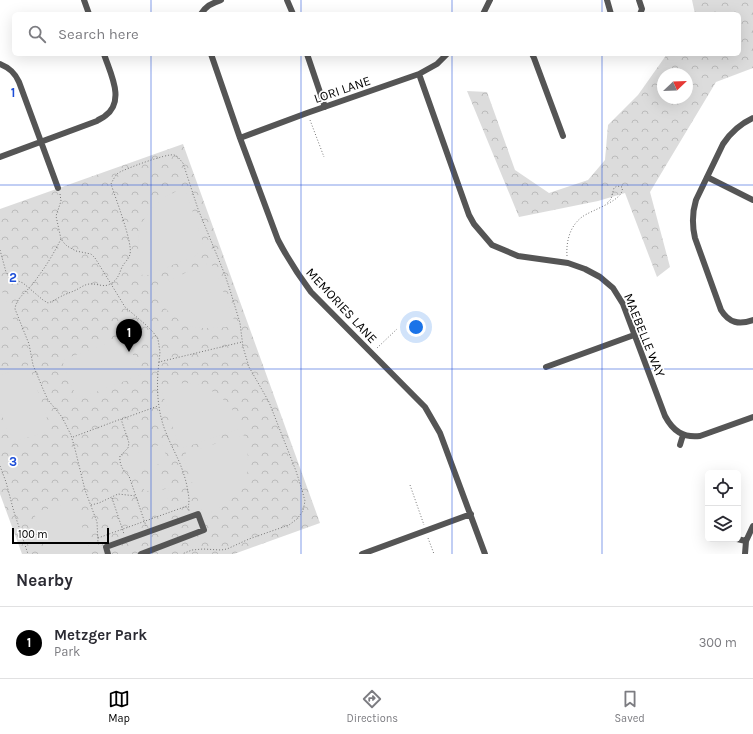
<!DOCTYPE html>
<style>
body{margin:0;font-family:Karla,sans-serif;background:#f7f7f7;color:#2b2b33}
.controls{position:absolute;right:12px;bottom:12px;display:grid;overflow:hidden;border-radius:6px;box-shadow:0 4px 16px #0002}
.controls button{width:36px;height:36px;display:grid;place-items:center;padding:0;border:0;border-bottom:1px solid #e1e1e2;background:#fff;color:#2b2b33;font:20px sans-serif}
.compass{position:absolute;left:657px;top:68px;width:36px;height:36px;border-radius:50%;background:#fff;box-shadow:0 4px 16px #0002;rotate:67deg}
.scale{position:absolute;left:12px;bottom:10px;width:97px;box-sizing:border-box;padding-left:4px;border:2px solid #000;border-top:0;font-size:11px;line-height:14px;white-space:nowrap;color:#000;-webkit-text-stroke:3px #fff;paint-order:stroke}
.you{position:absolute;left:416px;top:327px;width:14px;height:14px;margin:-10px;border:3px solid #fff;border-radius:50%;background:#1a73e8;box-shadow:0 0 0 6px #1a73e833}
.badge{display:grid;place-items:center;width:26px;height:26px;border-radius:50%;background:#000;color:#fff;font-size:13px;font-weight:700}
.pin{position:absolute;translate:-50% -33px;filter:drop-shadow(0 1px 2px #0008)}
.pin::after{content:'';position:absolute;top:21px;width:14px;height:12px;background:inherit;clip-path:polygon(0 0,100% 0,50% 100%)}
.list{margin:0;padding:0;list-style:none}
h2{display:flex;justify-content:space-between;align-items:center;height:52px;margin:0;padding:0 16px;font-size:17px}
h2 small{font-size:13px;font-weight:400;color:#7c7c81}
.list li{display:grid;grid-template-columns:26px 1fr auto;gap:12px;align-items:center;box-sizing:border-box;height:72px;padding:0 16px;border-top:1px solid #e1e1e2}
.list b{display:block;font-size:15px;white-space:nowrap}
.list p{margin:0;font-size:13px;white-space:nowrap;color:#7c7c81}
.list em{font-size:13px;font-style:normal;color:#7c7c81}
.icon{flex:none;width:22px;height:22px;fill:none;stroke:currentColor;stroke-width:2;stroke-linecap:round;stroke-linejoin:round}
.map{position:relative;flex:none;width:753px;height:554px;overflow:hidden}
.search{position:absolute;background:#fff;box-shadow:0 4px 16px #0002;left:12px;right:12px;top:12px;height:44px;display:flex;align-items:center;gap:10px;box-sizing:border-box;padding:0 14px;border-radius:6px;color:#7c7c81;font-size:15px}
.sheet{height:124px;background:#fff}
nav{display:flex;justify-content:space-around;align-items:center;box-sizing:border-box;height:56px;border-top:1px solid #e1e1e2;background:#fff;font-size:11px;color:#7c7c81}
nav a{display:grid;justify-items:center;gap:2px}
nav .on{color:#000}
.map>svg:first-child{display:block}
.forest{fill:url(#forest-crowns);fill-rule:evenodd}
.garden{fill:#dcdcdc}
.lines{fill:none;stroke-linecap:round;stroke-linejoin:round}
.path{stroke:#777;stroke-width:1;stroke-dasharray:1 2;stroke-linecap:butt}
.minor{stroke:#555;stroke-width:6}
.grid{fill:none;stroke:#1d4ed8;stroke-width:1;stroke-opacity:0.55}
.labels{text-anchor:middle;stroke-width:3.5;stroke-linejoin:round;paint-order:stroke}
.street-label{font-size:13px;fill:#000;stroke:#fff}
.grid-label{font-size:13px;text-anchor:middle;font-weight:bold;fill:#1d4ed8;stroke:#fff;stroke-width:3.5;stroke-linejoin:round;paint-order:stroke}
</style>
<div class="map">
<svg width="753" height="554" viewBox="0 0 753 554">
<defs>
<pattern id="forest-crowns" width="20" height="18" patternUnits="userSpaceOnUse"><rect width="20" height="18" fill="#dcdcdc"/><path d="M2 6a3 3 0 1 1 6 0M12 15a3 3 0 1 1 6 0" fill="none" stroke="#bbb"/></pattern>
</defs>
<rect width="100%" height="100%" fill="#fff"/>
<path class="forest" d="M692,0H753V68L716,82L650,192L670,267L657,277L625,193L598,201L519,217L467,91L487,92L515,170L549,193L588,180L605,160L608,125L638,95L667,54H739V14H695ZM663,74H687V98H663Z
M183,144L320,523L234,554H22L0,494V209Z"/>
<path class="garden" d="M185,189L203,242L197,255L143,277L139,265L138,243L140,225L153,207L165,197L175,192Z
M209,263L214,267L236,325C225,328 197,330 187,325C184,324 182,321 179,320C165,310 160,303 152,287Z
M0,286L14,321L0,326Z
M126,336L141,375L77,399L62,360Z
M29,365L51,430L11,443L0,409V375Z
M186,383L203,385L222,398L232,409L238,419L240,429L183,448L178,445L161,388L164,385Z
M243,435L246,437C247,447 250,468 246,477C245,480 243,483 241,485C231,502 222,509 203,515L184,458L186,453Z
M162,444L168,461L130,474L124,458Z
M163,474L166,484L145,492L141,482Z
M168,488L171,497L150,505L146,495Z
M74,501L91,554H47L34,513Z"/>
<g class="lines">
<path class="path" d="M310,120L324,157
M60,194L61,201L56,216L61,239L64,243L67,246L76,251L91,254L95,258L111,284L125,307L146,325L153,332L158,339L160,352L159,362L242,342
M61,239C55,251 48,263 40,274C37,278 34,283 30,287C24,294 16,299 15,309L29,344L33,365L43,389L48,400L62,417L71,435L75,449L85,490L97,522L98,543L99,546
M0,250L6,272L11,278L23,283L43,300L48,303C54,301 59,297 64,295C68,293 72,292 76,290C80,288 85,284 90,284C96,283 104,288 110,284C118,280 119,274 122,267C124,263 129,259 130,254C133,243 115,197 111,184C113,180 115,176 118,173C125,169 167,153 174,155C178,156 180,160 183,163L198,209L225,275L230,290L240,323L243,347L249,367L269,402L296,471L302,490L305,501L303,511L297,519L289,525L249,539L227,549L221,550L203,549L192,550L182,554
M567,256C566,241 570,226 582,217C591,210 626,200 622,187L617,186L614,188L611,199L607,203
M377,348L397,329
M159,362C156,386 157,413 167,435C172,448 179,459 183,472C186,480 188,490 189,499C189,504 188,506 189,511
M122,419L158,406
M73,437L121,419L129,443L128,448L120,456C119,464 123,471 129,476L146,526
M0,466L6,482L14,512L28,554
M410,485L424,525
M112,498L124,534
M91,505L99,503L118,494L136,496
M98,538L187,506
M428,538L434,554"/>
<path class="minor" d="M84,0L89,14
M287,0L293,14
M607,0L611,14
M639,0L642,9L640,14
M201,14C207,5 211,4 221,0
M483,14L490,0
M211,54L240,138L278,240C288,259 299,276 311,292L425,407L440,433L485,554
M307,54L325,107
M532,54L534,58L563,136
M0,64C10,68 15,73 19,82L58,188
M419,74L469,215L474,224L492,245L518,256L568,263L585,269L600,277L613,288L623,304L665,416C673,431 683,438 700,436L753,417
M753,118C740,124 731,132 723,144L696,200C692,213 692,225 695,238L721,310C729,323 739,325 753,320
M240,138L307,113L419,74L437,64L447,54
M0,157L97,121C99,119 103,118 105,116C126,101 110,73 104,54
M707,177L753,200
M546,367L634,335
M680,445L683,435
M737,539L746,541
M108,554L106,547L198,514L204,530L141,554
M362,554L471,514
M745,554L746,541L753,526"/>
</g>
<path class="grid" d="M151,0V14M301,0V14M452,0V14M602,0V14M151,54V554M301,54V554M452,54V554M602,54V554M0,185H753M0,369H753"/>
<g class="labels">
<g class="street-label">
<text transform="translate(342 89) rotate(-19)" y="5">LORI LANE</text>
<text transform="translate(342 305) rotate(47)" y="5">MEMORIES LANE</text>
<text transform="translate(645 335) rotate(68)" y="5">MAEBELLE WAY</text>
</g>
</g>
<g class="grid-label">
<text x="13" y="97">1</text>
<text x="13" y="282">2</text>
<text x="13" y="466">3</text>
</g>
</svg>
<div class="controls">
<button><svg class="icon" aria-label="locate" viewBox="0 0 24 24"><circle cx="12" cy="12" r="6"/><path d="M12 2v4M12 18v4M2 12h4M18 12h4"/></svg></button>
<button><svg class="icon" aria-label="layers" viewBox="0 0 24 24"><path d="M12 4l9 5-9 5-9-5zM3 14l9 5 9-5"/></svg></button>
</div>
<svg class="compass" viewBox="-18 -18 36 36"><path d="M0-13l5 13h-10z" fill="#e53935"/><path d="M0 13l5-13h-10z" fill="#7c7c81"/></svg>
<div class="scale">100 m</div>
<div class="you"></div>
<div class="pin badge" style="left:129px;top:352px">1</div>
<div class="search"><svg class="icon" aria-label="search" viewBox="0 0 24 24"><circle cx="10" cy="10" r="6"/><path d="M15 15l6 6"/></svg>Search here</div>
</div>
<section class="sheet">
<h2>Nearby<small></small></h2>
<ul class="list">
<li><span class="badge">1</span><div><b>Metzger Park</b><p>Park</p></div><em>300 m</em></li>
</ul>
</section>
<nav>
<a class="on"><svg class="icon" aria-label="map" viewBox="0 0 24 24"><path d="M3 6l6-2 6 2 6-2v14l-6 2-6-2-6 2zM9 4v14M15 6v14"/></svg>Map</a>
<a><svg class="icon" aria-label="directions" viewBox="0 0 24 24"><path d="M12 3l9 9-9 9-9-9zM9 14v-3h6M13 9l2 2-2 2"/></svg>Directions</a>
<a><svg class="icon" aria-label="saved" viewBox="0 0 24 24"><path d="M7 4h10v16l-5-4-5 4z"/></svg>Saved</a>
</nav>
